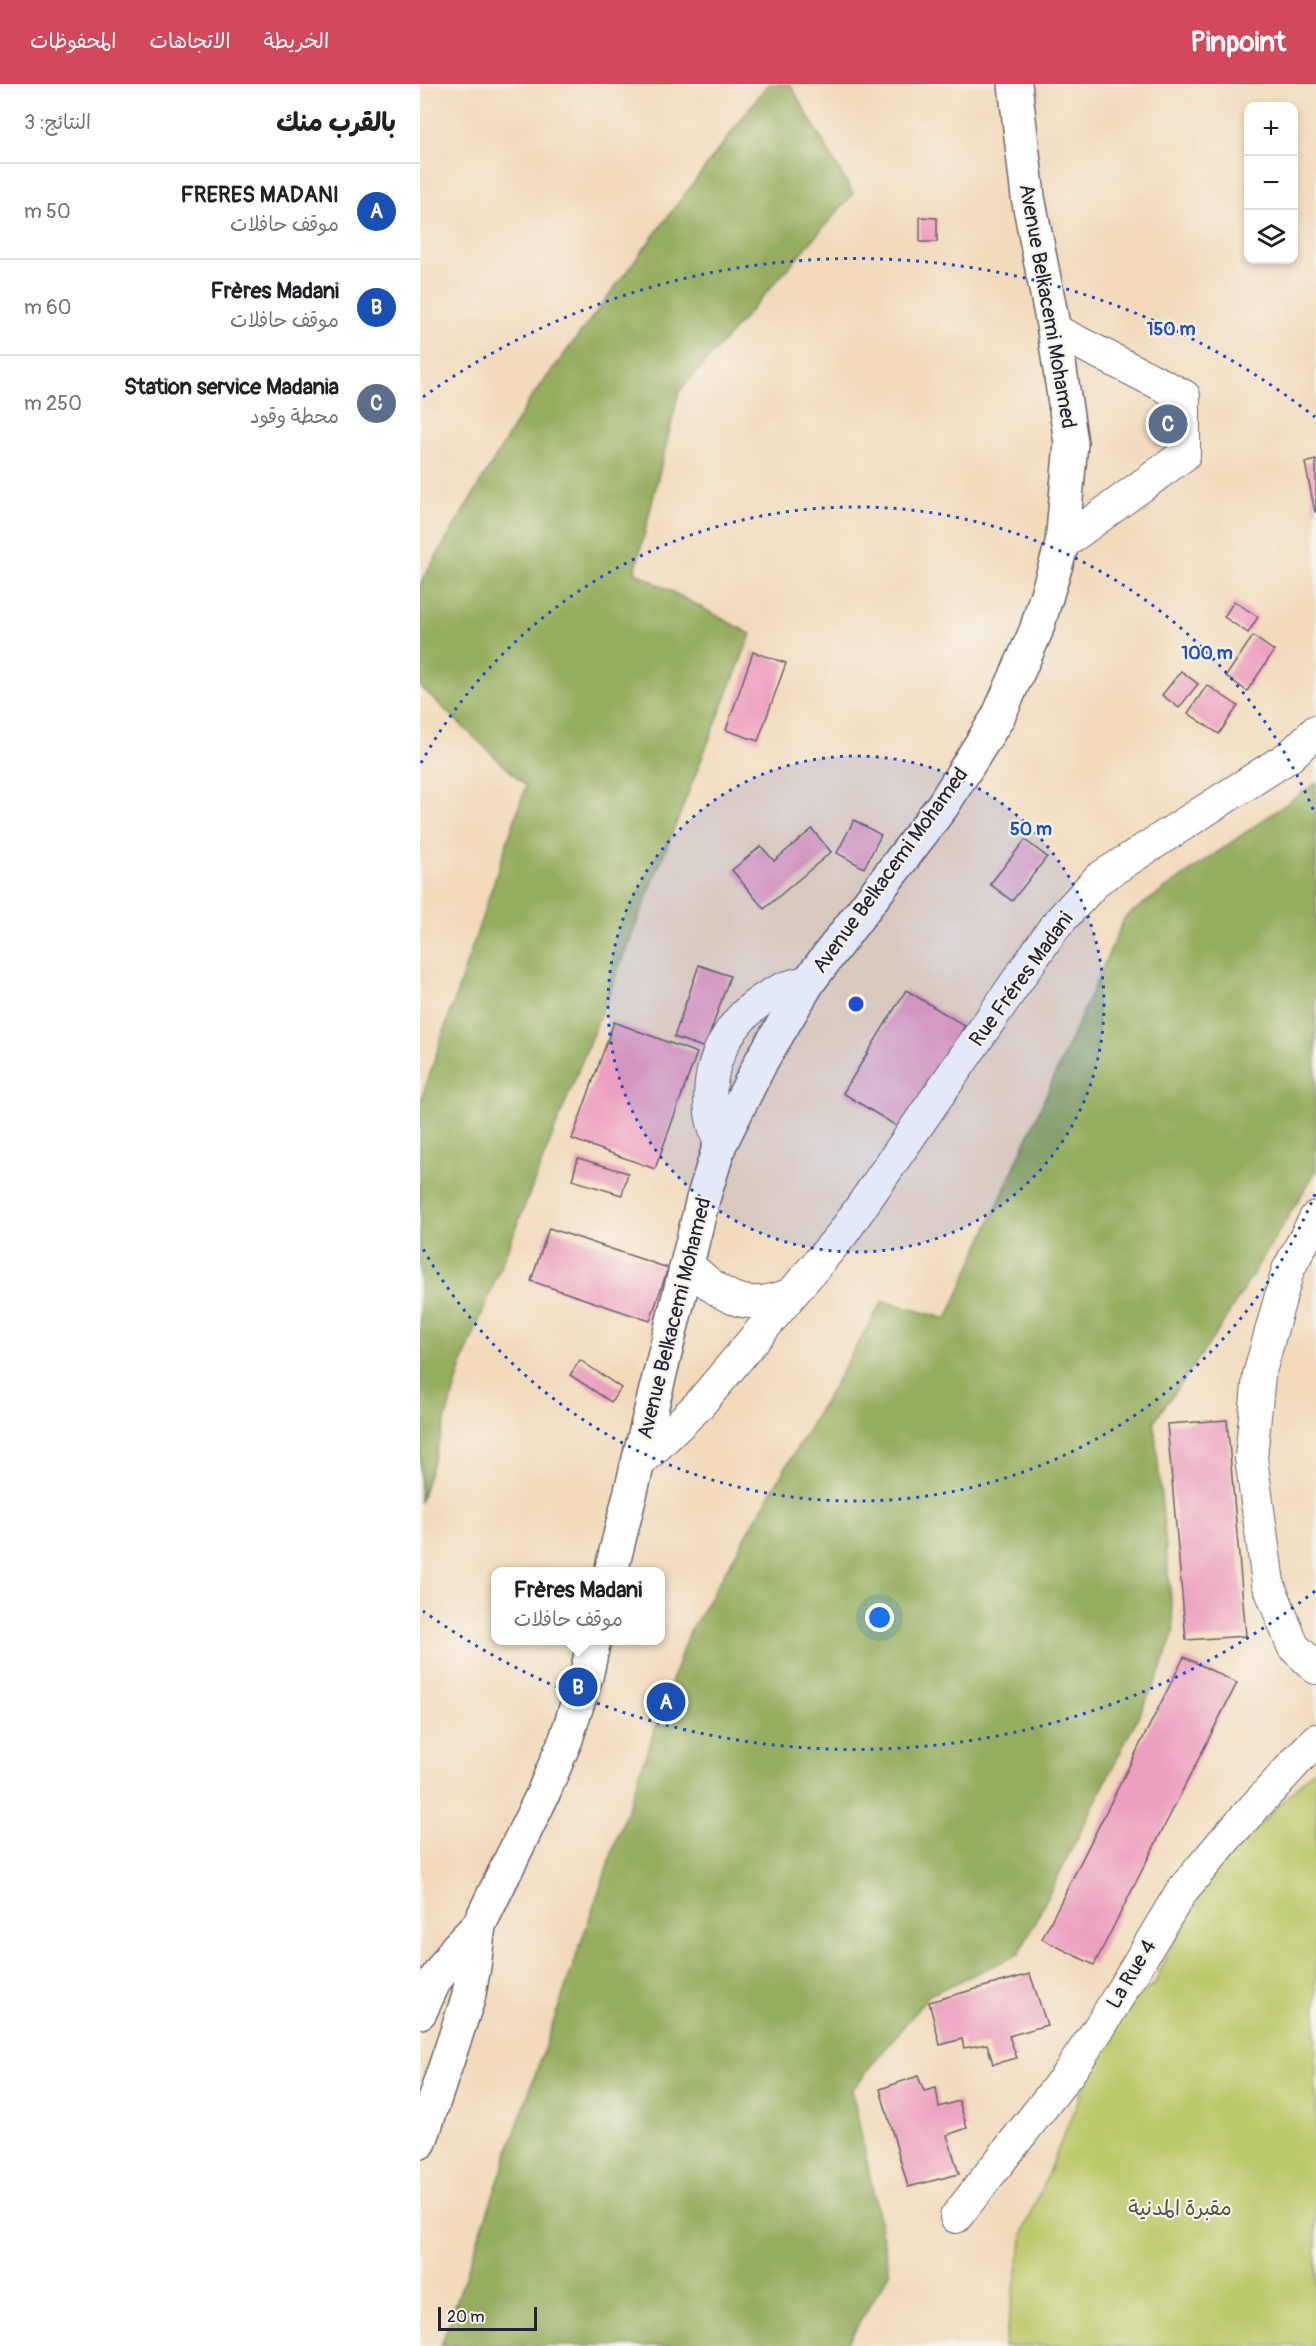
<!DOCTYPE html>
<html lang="ar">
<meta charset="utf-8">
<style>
body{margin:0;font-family:Pangolin,"Playpen Sans Arabic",sans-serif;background:#f2f2f2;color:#202124;direction:rtl}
.controls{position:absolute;right:18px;top:18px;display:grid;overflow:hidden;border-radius:12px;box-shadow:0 3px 9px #0003}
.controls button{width:54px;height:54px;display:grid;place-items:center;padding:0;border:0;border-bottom:2px solid #e0e0e0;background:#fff;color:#202124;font:30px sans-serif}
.scale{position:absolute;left:18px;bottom:15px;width:99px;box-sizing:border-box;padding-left:6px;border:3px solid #22223b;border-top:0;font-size:16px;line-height:21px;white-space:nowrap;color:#22223b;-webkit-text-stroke:4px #f7f3e8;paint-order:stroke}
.you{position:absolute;left:460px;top:1534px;width:21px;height:21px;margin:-15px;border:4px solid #fff;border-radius:50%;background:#1a73e8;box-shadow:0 0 0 9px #1a73e833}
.badge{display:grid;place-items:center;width:39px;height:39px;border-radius:50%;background:#d1495b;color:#fff;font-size:20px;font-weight:700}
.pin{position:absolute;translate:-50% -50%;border:3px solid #fff;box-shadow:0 2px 6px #0006}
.popup{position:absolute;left:71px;top:1483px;width:174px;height:78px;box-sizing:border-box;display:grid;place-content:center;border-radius:12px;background:#fff;filter:drop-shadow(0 2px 4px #0005);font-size:20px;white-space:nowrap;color:#757577}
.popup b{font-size:22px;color:#202124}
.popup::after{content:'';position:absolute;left:50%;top:100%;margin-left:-12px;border:12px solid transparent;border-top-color:#fff}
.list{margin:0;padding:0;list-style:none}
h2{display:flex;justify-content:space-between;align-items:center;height:78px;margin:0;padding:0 24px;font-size:26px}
h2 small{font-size:20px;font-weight:400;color:#757577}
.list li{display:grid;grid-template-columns:39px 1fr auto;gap:18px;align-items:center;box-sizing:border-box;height:96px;padding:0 24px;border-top:2px solid #e0e0e0}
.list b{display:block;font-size:22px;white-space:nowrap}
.list p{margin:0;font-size:20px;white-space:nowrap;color:#757577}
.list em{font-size:20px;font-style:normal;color:#757577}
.icon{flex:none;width:33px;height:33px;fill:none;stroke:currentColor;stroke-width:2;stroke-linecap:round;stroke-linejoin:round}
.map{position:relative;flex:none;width:896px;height:2262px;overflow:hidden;direction:ltr}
header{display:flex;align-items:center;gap:36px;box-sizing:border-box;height:84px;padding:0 30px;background:#d1495b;color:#fff}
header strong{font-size:28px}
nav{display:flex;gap:33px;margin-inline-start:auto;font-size:21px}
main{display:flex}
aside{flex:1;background:#fff}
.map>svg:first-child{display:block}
.green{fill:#bcc96b;stroke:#6f7653;stroke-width:1.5}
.forest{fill:#95ad5f;stroke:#5c684d;stroke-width:1.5}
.building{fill:#ec9fbe}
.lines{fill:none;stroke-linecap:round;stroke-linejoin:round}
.minor-casing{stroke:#6b6268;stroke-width:34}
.major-casing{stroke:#6b6268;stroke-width:36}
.minor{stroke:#fff;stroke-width:32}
.major{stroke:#fff;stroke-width:33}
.ring{fill:none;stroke:#1d4ed8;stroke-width:3;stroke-dasharray:3 6}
.labels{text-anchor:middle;stroke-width:4.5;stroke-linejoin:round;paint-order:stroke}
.street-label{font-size:21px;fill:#22223b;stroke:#f7f3e8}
.park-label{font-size:21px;fill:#505449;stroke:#f7f3e8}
.centre{fill:#1d4ed8;stroke:#f7f3e8;stroke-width:3}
.ring-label{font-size:18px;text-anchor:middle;font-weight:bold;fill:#1d4ed8;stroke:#f7f3e8;stroke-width:4.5;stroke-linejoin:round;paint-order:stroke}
</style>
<header>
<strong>Pinpoint</strong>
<nav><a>الخريطة</a><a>الاتجاهات</a><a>المحفوظات</a></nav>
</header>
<main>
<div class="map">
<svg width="896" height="2262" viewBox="0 0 896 2262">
<rect width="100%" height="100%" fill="#f7f3e8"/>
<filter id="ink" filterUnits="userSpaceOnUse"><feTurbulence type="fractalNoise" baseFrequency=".0167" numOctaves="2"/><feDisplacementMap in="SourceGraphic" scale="12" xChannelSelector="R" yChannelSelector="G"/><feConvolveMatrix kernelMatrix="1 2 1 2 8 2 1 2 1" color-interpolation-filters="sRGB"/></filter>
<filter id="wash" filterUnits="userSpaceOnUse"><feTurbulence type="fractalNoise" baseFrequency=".008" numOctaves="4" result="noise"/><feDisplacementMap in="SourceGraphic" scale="24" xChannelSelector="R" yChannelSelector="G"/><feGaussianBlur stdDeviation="1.35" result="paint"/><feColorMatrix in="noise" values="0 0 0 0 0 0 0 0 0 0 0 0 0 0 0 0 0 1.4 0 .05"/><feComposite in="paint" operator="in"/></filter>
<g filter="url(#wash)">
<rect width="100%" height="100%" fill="#f2dabb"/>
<path class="green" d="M896,1683V2262H584L604,2147L696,1926L734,1901L780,1802Z"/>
<path class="forest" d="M348,0H370L433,110L259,308L215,488L331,550L44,1275L0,1419V1019L106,702L0,602V500L109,317Z
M896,699V1087L798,1247L734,1337L754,1548L737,1595L599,1870L509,1911L432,2006L470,2189L425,2262H21L267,1553L463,1217L527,1235L705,833Z"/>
<g id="blocks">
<path class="building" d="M500,133L517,134V158H500Z
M896,376V428H895L885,379Z
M814,517L838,533L828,549L804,533Z
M833,552L854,567L827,607L806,592Z
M333,568L366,579L338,657L306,646Z
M761,587L778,600L759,624L742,611Z
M787,601L818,622L799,650L768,629Z
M434,736L461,751L444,784L417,769Z
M392,745L411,768L344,825L312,786L341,762L354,777Z
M605,756L627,773L592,817L570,800Z
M279,881L310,892L285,964L254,953Z
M486,906L545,942L481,1045L423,1009Z
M194,938L277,969L235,1085L152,1055Z
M158,1074L208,1089L202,1111L152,1096Z
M129,1144L248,1184L230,1237L111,1197Z
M160,1276L201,1304L191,1318L150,1291Z
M807,1336L826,1552L766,1556L747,1340Z
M764,1573L817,1599L674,1881L622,1855Z
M610,1890L627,1941L589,1952L597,1974L573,1980L567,1960L544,1964L542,1955L520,1961L509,1918Z
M498,1992L504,2007L516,2004L519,2023L539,2017L547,2044L527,2051L539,2090L488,2103L460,2005Z"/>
</g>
</g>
<g filter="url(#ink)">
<use href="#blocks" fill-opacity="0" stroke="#6b6268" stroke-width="1.5"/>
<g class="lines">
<defs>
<path id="minor" d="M634,246L764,312V371L642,460
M300,1060C297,1050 292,1039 291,1029C285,977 311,930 358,907C367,902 379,900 389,897
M896,1133L868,1186L839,1291L831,1374L848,1499L873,1562L896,1584
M267,1180C301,1212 324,1230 371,1210
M216,1382L278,1322L423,1149L635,842L678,795L870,672L896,647
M536,2133L648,1990L683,1938L761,1808L807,1753L896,1656"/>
<path id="major" d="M191,1488L283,1115L300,1060L342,976L389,897L523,721L578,633L616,547L642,460L651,359L634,246L608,113L595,0
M0,1928L14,1898L36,1865L59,1841L122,1712L146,1655L166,1593L174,1556
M0,2058L48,1915L54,1882L59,1841"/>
</defs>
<use href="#minor" class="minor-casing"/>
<use href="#major" class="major-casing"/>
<use href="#minor" class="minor"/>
<use href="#major" class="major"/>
</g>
</g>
<circle cx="436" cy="920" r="248" fill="#1d4ed8" fill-opacity=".12"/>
<g class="ring">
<circle cx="436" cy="920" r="248"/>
<path d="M895 1110A497 497 0 0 1 1 1161M1 679A497 497 0 0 1 895 730"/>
<path d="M895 1507A745 745 0 0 1 3 1527M3 313A745 745 0 0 1 895 333"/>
</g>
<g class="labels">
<g class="street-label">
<text transform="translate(628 222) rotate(80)" y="7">Avenue Belkacemi Mohamed</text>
<text transform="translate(470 786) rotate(-54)" y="7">Avenue Belkacemi Mohamed</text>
<text transform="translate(601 895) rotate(-54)" y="7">Rue Fréres Madani</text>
<text transform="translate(254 1234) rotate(-76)" y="7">Avenue Belkacemi Mohamed</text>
<text transform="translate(711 1890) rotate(-59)" y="7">La Rue 4</text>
</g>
<g class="park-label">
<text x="760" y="2131">مقبرة المدنية</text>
</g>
</g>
<circle cx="436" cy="920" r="9" class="centre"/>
<g class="ring-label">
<text x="751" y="251">150 m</text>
<text x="787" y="575">100 m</text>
<text x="611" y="751">50 m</text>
</g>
</svg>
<div class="controls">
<button>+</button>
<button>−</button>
<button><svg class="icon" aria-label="layers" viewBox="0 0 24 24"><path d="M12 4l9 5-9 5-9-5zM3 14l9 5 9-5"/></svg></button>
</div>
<div class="scale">20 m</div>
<div class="you"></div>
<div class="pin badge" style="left:246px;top:1618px;background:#1a4fb4">A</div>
<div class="pin badge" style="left:158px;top:1603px;background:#1a4fb4">B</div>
<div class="popup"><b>Frères Madani</b>موقف حافلات</div>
<div class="pin badge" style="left:748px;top:340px;background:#5c6f8a">C</div>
</div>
<aside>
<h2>بالقرب منك<small>النتائج: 3</small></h2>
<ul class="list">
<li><span class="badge" style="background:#1a4fb4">A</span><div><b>FRERES MADANI</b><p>موقف حافلات</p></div><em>50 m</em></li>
<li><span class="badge" style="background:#1a4fb4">B</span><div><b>Frères Madani</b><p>موقف حافلات</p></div><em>60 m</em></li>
<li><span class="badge" style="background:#5c6f8a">C</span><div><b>Station service Madania</b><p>محطة وقود</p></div><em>250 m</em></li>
</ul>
</aside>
</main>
